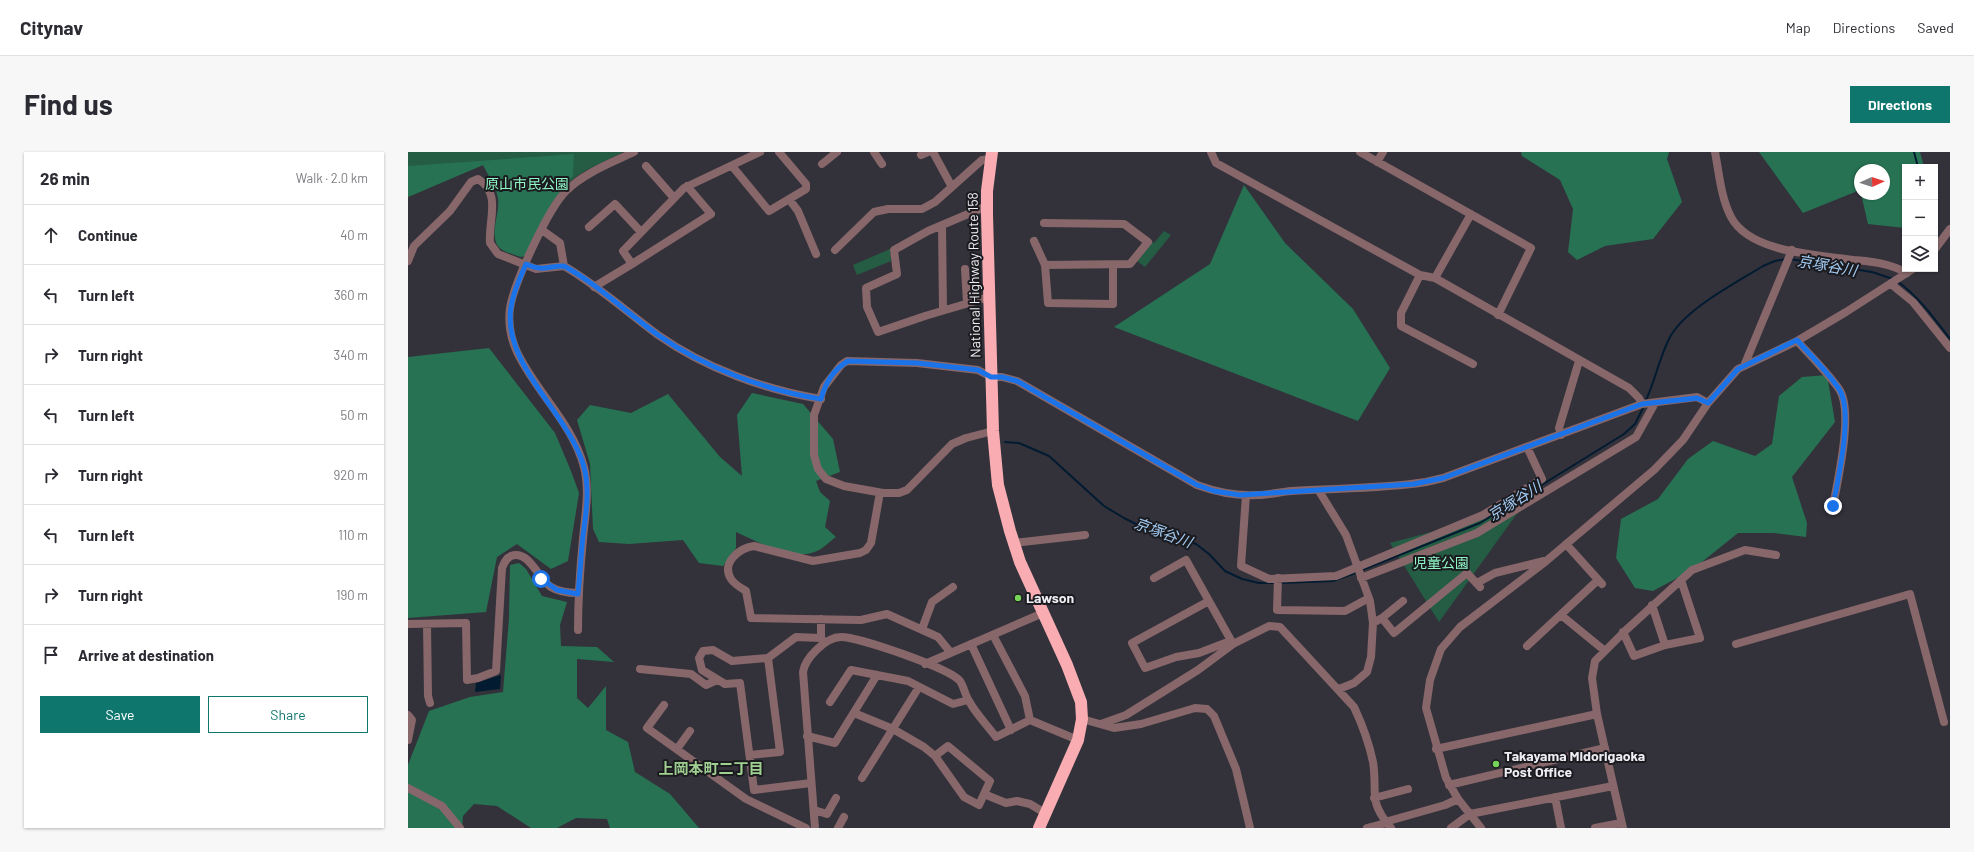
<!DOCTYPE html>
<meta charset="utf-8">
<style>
body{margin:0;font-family:Barlow,"Noto Sans JP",sans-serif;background:#f7f7f7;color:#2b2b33}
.controls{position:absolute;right:12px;top:12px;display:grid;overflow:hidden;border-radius:0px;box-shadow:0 1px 3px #0004}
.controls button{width:36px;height:36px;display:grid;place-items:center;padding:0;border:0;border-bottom:1px solid #e1e1e2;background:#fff;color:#2b2b33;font:20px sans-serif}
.compass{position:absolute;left:1446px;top:12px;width:36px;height:36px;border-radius:50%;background:#fff;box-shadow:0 1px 3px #0004;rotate:87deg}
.stop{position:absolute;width:12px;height:12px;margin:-9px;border:3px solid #1a73e8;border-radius:50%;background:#fff}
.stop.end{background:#1a73e8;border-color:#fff;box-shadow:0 1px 4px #0008}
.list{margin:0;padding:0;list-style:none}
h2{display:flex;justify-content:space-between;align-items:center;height:52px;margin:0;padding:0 16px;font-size:17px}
h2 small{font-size:13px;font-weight:400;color:#7c7c81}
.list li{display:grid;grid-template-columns:26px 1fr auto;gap:12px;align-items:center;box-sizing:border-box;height:60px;padding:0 16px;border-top:1px solid #e1e1e2}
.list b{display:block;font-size:15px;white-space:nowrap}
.list em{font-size:13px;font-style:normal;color:#7c7c81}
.actions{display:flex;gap:8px;padding:12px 16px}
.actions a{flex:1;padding:9px 0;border:1px solid #0f766e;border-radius:0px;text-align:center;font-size:14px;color:#0f766e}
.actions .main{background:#0f766e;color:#fff}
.icon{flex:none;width:22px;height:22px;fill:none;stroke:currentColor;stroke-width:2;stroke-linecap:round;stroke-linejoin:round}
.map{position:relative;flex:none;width:1542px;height:676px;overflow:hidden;border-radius:0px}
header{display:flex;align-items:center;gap:24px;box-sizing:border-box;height:56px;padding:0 20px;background:#fff;border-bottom:1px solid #e1e1e2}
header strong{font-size:19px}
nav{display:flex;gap:22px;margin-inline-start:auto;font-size:14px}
.intro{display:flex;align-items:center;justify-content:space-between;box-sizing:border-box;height:96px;padding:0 24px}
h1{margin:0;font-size:28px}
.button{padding:10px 18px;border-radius:0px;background:#0f766e;color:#fff;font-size:14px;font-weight:700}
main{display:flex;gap:24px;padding:0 24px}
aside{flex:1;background:#fff;border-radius:0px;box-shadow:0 1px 3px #0004}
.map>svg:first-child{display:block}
.green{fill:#245c44}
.forest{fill:#277253}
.water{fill:#021b31}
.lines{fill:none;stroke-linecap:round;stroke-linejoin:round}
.stream{stroke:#021b31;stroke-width:2}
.minor{stroke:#876769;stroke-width:8}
.highway{stroke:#f9adb2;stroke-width:12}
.route{stroke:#1a73e8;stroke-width:5}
.poi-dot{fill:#77d259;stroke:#1b1a1f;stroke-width:1.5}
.labels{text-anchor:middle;stroke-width:4;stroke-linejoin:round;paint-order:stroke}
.park-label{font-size:14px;fill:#8ff7c5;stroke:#1b1a1f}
.street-label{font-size:14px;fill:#ededf3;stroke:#1b1a1f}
.poi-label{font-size:14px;font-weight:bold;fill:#ededf3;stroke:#1b1a1f;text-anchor:start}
.water-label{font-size:15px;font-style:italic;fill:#a2ccf4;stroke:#1b1a1f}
.neighbourhood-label{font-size:15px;font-weight:bold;fill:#9fd091;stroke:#1b1a1f}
</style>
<header>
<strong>Citynav</strong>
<nav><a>Map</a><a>Directions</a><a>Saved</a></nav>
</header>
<div class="intro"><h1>Find us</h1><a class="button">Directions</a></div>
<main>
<aside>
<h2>26 min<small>Walk · 2.0 km</small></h2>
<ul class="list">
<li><svg class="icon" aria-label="ahead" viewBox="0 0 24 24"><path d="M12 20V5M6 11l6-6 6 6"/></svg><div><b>Continue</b></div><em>40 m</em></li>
<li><svg class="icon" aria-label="left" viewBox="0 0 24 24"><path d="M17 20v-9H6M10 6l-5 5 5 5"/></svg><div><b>Turn left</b></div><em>360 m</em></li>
<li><svg class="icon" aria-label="right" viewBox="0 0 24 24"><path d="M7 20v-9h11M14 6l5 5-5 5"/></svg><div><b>Turn right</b></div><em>340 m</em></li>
<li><svg class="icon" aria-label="left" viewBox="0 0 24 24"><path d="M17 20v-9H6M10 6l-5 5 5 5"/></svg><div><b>Turn left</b></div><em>50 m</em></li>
<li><svg class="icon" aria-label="right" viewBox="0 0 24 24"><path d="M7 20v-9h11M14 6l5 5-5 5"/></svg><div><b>Turn right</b></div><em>920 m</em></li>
<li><svg class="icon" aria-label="left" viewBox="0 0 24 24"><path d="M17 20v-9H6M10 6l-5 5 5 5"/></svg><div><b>Turn left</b></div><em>110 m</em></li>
<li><svg class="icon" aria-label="right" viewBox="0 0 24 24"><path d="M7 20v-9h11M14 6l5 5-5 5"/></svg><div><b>Turn right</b></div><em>190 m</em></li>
<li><svg class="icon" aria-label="arrive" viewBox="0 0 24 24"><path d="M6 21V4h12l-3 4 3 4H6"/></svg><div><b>Arrive at destination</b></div></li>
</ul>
<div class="actions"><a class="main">Save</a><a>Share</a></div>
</aside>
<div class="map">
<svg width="1542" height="676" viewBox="0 0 1542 676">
<rect width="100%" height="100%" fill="#33323b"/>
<path class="green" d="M0,0H215C199,9 178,16 164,28C141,49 128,79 113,105C107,103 99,101 93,97C79,86 93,60 90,46C88,34 80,23 75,13L0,45Z
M756,79L763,83L737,115L729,109L744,90L746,91Z
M482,97L483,109L449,123L445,113Z
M1113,356L1031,470L982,391Z"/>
<path class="forest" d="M1113,0H1261L1259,7L1274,50L1245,87L1197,94L1169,108L1160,100L1165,57L1152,28L1114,4Z
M1351,0H1512L1516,15H1497V76L1460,72L1453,42H1476V18H1452V38L1395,61Z
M166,2L165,24L144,51L117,104L113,105C107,103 99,101 93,97C79,86 93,60 90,46C88,34 80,23 75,13L0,45V14Z
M836,33L877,91L945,157L982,216L950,269L706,175L802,112Z
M81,196L147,281L163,319L171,341L160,409L143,417L109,392L89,405L78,460L0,466V205Z
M1419,223L1427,270L1384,325L1399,371L1398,385L1366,381H1330L1284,418L1245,439L1227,436L1208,406L1213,367L1250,347L1280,307L1305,289L1347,304L1364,292L1371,244L1394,225Z
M344,241L395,252L425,287L432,320L408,329L412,340L422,349L417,375L428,385C422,389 417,395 411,398C388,411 350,390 328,380V396L315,414L291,411L275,388L221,392L191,390L185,377L182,312L169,268L182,253L223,261L260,242L312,305L334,324L329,263Z
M111,411L118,417L134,444L159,450L152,473L153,494L189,495L206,510L169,507V546L180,556L198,534V578L220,590L227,620L262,642L291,676H202L199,667L168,666L149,676H123L89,654L66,652L55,664L54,676H0V613L21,559L62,545L95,540L101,466L102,413Z"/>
<path class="water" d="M93,523L92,537L67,540L68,531Z"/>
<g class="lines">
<path class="stream" d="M1506,0L1510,15
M1382,107L1464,120L1485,127
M1489,129C1510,144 1526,166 1542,187
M1238,248C1247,229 1251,207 1261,187C1275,158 1328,131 1355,114L1367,109L1378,107
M597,290L611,291L641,304L696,354L716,366L740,378L788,392L801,402L817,419L834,427L851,431H867
M954,418L1072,371L1216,282L1227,272L1236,254
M872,431L925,429L950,420"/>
<path class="minor" d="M466,0L474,12
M525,0L544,35
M803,0L808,11L1012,123L1027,126L1221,236L1231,246L1234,252L1289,245L1300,251
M952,0L1123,96L1090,163
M1307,0C1311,21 1313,46 1323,65C1342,101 1410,103 1446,108C1466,110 1481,111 1499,121
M513,3L520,0
M969,10L975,0
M414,12L429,0
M238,14L266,46
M324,14L361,59L398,37V32L371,0
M381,47L390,59L408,102
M579,54L520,79L486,98L489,122L458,136L459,155L470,180L517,164L581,145
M636,71L716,72L740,90L722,112L637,113
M534,73L535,158
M181,75L207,52L233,80
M134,78L152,91L156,114
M626,89L637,113L640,151L705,152V113
M1527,97L1542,77
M427,98L466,60L480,57H514L527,50L574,8L583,7
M0,109L6,94L42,59L63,30L70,27C94,41 80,69 82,91L90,102L128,117L156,114C189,133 219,160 250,183C297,216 357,238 413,247
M224,112L303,62L279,34
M557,117L559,151
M1012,123L993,161V174L1065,212
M1027,126L1063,62
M1483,132L1505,150L1542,196
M186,135L224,112L215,99L276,36L352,0
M1389,189C1403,204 1419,220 1431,237C1446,258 1430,327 1425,354
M1336,214L1384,98
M585,279L558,286L544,292L499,338L491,341H475L436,334L418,327L410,317L406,303V263L416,235L433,213L439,209L509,211L570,218L583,225H594L609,229L789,333C808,340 829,344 849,343C861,343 872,340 883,339C928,336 973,337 1018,330L1035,326L1234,252
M1153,283L1151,276L1171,209
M911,339L938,383L962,449L965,471L963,505L959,520L946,531L931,537
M838,343L833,414L861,427L928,424L1075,363L1134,327L1119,295
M471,346L463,391L458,398L452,401L405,409L346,394C331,396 313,411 323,427C326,432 333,436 338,439L343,466L453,468L479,462L530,485L543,501
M606,391L677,383
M1158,392L1194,432
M746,426L778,408L825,492
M870,426L869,458L937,459L961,446
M953,426L1069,381L1228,285L1247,251
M1069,431L1087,421L1136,409
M801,449L724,491L737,516L768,505L791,501L817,491L825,492
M1244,453L1257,493
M1153,463L1197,499
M974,466L995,449
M413,467V486L416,490
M965,471L974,466L986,481L1059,421L1072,435
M0,472L58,471L59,528L70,526L88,519L94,416C96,411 98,406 103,404C121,397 130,427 143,435C151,440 161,441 170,441
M19,472L20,544L22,551
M514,477L524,450L545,435
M170,478C170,447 172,417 175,387C177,363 182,339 176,315C165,272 128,240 109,200C103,187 100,171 102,156C106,131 140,57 158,39C176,21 203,11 226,0
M1215,480L1226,504L1257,493L1292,486L1273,428
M585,483L617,544L622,568
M563,492L603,578
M1328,492L1502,442L1536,570
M1119,494L1190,428
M517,512L635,461
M232,517L283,522L298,533L309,528
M422,550L443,518L500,529L545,552L560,548
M256,553L239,576L338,647L398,676
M446,561L485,577L516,595L527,604L556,645L571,653L582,629L540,594L527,604
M0,563L4,568L0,588
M674,567L706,576L733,572L787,556L799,557L806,564L828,617L842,676
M693,572L718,563L790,518L825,492L861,474L872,475L946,555C954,572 961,591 965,610C970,641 959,648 983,676
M399,584L427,591L469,523
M269,597L282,579
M1028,597L1189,562
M342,603L372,600L360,506
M454,626L511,535
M403,631L346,638L332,531L317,532L294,518L291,506L295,499L305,498L324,509L360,506L388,485L413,486
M1041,633L1197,596
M0,636L34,654L52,676
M576,642L598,651L609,649L622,652L637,661
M1147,645L1153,676
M966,646L1000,637
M406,658L419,662L428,646
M977,670L1037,653L1050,647
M407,676L395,520C397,506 418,485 433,485C451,485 541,516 552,529C556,535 557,543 561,549C568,562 579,573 588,585L622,568L670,588
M430,676L436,665
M959,676L978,671
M1043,676L1062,662L1205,634
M1073,676L1050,647L1038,626L1018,556L1022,528L1033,497L1052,475L1137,410L1246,318L1275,288L1300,251L1330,217L1389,189L1438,160L1505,117
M1187,676L1213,671
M1215,676L1189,562L1184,526L1187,509L1217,479L1284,418L1337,398L1368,403"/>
<path class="highway" d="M584,0L579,39V63L585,279L590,333L602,379L612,410L659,513L673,550L674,567L670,588L631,676"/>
</g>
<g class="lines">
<path class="route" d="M133,427L149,438L170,442C172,422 173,403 175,384C178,361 182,338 176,315C161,261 94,214 103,155C105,140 112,126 118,112C135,120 139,114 156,114C189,132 219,161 250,183C297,216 357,238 413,247C417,232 426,217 440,209L509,211L570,218L583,225H594L609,229L789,333L806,339L832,343L1006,332L1035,326L1234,252L1289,246L1300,251L1330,217L1389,188C1403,204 1419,219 1431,237C1446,258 1430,327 1425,354"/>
</g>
<g class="poi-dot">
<circle cx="610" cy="446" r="4"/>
<circle cx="1088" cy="612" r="4"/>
</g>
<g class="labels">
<g class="park-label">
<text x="119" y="37">原山市民公園</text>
<text x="1033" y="416">児童公園</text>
</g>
<g class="street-label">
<text transform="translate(566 123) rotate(-91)" y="5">National Highway Route 158</text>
</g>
<g class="poi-label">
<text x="618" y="451">Lawson</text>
<text x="1096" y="609">Takayama Midorigaoka<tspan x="1096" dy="16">Post Office</tspan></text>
</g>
<g class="water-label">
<text transform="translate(1419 114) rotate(10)" y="5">京塚谷川</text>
<text transform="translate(1107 349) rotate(-32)" y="5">京塚谷川</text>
<text transform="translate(755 381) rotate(20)" y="5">京塚谷川</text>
</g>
<g class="neighbourhood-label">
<text x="303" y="622">上岡本町二丁目</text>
</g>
</g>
</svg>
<div class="controls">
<button>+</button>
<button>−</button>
<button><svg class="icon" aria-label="layers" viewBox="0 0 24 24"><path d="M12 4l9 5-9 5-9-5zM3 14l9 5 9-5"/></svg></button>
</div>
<svg class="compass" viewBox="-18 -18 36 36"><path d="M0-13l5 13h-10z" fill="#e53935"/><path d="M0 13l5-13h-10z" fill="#7c7c81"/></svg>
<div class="stop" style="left:133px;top:427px"></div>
<div class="stop end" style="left:1425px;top:354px"></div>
</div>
</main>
